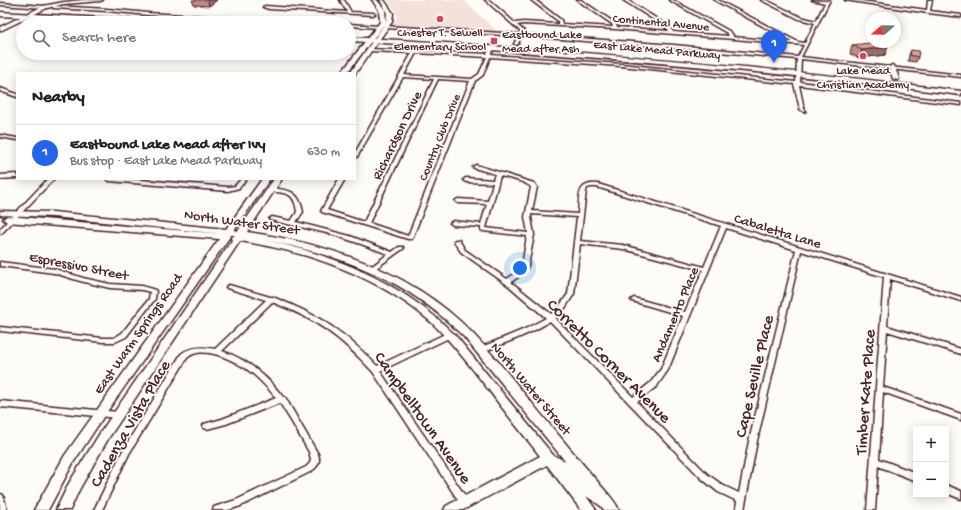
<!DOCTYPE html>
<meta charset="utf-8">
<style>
body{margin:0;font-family:"Gochi Hand",sans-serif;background:#f6f6f6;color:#222}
.controls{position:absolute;right:12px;bottom:12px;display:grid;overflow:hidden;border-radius:0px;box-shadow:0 2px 10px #0003}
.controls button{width:36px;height:36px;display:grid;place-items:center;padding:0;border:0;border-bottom:1px solid #e0e0e0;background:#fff;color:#222;font:20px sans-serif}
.compass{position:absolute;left:865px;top:12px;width:36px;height:36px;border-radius:50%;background:#fff;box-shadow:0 2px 10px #0003;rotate:250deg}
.you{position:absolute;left:520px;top:268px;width:14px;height:14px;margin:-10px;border:3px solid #fff;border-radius:50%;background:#1a73e8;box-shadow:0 0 0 6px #1a73e833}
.badge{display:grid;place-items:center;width:26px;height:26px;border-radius:50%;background:#2563eb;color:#fff;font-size:13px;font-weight:700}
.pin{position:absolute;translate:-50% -33px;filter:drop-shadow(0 1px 2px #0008)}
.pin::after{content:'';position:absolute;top:21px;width:14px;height:12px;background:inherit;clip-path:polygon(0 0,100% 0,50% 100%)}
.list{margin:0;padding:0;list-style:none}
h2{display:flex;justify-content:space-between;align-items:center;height:52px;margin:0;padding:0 16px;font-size:17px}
h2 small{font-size:13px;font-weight:400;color:#767676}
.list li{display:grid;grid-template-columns:26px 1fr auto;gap:12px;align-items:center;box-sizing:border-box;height:56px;padding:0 16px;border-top:1px solid #e0e0e0}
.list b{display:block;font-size:15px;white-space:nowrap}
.list p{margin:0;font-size:13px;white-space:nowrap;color:#767676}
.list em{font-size:13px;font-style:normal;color:#767676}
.icon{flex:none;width:22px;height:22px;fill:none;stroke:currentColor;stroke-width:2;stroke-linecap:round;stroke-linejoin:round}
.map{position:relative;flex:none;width:961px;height:510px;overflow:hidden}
.search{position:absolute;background:#fff;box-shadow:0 2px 10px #0003;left:16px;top:16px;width:340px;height:44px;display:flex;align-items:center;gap:10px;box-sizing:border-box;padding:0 14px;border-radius:22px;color:#767676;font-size:15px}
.panel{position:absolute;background:#fff;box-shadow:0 2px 10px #0003;left:16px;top:72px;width:340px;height:108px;border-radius:0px}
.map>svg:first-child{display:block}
.built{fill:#f3e1da}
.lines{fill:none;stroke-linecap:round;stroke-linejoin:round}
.street-casing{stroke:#4a1f2b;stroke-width:3}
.secondary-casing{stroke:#4a1f2b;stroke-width:3}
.primary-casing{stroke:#4a1f2b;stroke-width:3}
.street{fill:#fdfcf7;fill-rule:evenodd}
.secondary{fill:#fdfcf7;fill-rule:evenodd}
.primary{fill:#fdfcf7;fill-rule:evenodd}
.wall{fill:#bd8c82;stroke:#4a1f2b}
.shaded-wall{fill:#9a726a;stroke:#4a1f2b}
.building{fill:#dca397;stroke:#4a1f2b}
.poi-dot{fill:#d1495b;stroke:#fdfcf7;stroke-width:1.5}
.labels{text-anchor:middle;stroke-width:3.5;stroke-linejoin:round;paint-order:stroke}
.far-street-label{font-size:12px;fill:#4a1f2b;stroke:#fdfcf7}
.far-poi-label{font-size:12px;fill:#4a1f2b;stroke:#fdfcf7}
.street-label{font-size:14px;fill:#4a1f2b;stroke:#fdfcf7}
.near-street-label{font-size:17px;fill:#4a1f2b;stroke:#fdfcf7}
</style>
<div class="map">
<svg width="961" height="510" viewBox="0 0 961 510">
<rect width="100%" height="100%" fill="#fdfcf7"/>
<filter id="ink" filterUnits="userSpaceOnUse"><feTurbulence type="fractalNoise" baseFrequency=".025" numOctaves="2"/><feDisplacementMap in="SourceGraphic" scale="8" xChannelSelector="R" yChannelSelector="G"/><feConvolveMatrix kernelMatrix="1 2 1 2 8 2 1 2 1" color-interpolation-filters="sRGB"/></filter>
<g filter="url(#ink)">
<path class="built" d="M387,0H463L496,30L517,32L514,36L389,28L395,22L397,16L395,10Z"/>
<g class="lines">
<defs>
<path id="street" d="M340,0H344L351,12L373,13L375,14L373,15L269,9L263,7L265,6L347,12Z
M485,0H489L515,23L524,22L558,24V21L531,0H535L561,20L562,24L613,27L612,24L577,0H581L615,23L617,27L669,31L668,29L623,0H627L670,27L673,32L729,36L727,33L669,0H673L729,31L733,35V37L792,42L714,0H718L798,42L805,43L815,23L799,19L761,0H766L801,17L816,21L825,3L812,0L826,1L830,0L801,57L961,75V77L801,59L800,82L961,103V105L799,85L804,109L806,111L804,112L800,109L794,84L621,66L490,57L483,75L475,81L412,239H408L322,212L321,211L339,179H345L327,210L364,222L434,79L403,77L357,157L355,158V153L412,53L370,51H369V49L487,54L490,48L492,47L494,48L491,55L621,64L796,82L797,59L674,48L521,36L518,44L516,45L514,44L518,36L385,28L383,27L385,26L519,34L520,31ZM524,24L615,29L804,45L798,57L674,45L522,34L524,31L517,25ZM416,53L487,57L479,74L472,79L404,75ZM438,79L470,81L408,236L369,223Z
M845,0H854L927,10L928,0H932L930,11L961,15V17L928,13Z
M0,3L45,6L47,7L45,8L0,5Z
M54,6L107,9L148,13L304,22L306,23H286L148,15L107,11L53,8V6Z
M349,24L379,26L381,27L379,28L349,26Z
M0,88L17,94V97L0,91Z
M0,135L17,138V140L0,137Z
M476,165L534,183L537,187L532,211L578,214C580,197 576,182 598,184L961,297V301L890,279L887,326L961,349V354L887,331L883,387L961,414V420L883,392L879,459L916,473V481L878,466L875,510H867L884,277L801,251L757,441L744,510H736L737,501L718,492L701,478L550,321C530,335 506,342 483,352H479L477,350L479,348L525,329L546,318L509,286L461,252L454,241L455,240H459L465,250L507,279L519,271L522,266L527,236L483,231L481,230V227L453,225L450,223L453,221L481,224L487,204L458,203L455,201L458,199L488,201L493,183L466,182L463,180L466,178L493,180L495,174L474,168L473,167ZM500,176C509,178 525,181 531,187L525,217L528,233L486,228ZM591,187H597L721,226L704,267L623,245L580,241L586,191L587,188ZM531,214L577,217L568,294L560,305L551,314L511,282L524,273L528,266L534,235L531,217ZM726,228L796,250L749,441L739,493L724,486L707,474L637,402L657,386L668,370ZM580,244L623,249L703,270L685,312L634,298L631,300L632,301L683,316L661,369L651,382L633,397L555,318L565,308L574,294Z
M17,174V178L0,179V175Z
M48,179H54L2,233L0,234V229Z
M106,179H128L228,187L235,186L241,179H247L239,188L228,191L109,181Z
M271,188C290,190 299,191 303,212L296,222L350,236L392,252L399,247H403L404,248L375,269H371L370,268L371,267L388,254L361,244L331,234L270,220L269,219L272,217L291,221L297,212C294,191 287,194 269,191L268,190Z
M0,262L55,269L83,278L110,284L142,286L155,290L156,291L155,299L126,337L115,342H103L0,331V327L103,338H114L122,333L149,299L150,292L142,290L110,288L80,281L54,273L0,266Z
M229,285L270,297H274L275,298C319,315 345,332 377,366L447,333H451L452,335L451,337L380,371L468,500L469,503L468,506L465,507L462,506L373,372C341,337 316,319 272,302L222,351C247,359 267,376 283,397H285L318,454C321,462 317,468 310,472L241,506L228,510H213L214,507L236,500L306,467L310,463L311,459L309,452L293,424L280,403L226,424L207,429L204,428L203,426L204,424L222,419L276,398C269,389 261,381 252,373C238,362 203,343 187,358L129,454L102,510H94L123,450L181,354C191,346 204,347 215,349L266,300L227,288L226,287L227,286Z
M0,401L118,412L121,413L122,415L121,417L118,418L0,407Z
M946,485L961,491V499L946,493Z
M0,494L3,495L7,510H0Z"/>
<path id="secondary" d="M83,0H103L101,1L64,4L47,8L0,31V27L43,6L64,2Z
M372,0H377L385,10L386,22L347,73H341L380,22L379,10Z
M380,0H384L393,13L392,22L355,74V73H350L386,22L387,13Z
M262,179H270L234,230L238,231L274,179H282L247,232C324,243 402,268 461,322C494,353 521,391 550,425C566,444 581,462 597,481C604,490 614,499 619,510H604L601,506L586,496L596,510H581L547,465L463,510H444L446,506L540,456C523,434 505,412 488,389C470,366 452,342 431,322C379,277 308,251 240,241L108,439L79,490L70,510H56L69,483L100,433L232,240L231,238L235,235H231L104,416L73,463L48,510H34L65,455L219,239L7,222L3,219L7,216L223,234L53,217L0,215V211L53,212L226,229ZM265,240C343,256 406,278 464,337L565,461L553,455L456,336C404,283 335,255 265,240Z"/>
<path id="primary" d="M0,12L156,21L159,23H126L0,16Z
M208,17L213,18L208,23H201Z
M349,37C554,49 758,65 961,91V95C758,69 554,53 349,41Z
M892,65L895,67L899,79L898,80L893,79L889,67Z"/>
</defs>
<use href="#street" class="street-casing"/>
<use href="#secondary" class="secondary-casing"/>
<use href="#primary" class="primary-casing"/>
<use href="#street" class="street"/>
<use href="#secondary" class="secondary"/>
<use href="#primary" class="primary"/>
</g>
<path class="wall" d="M192,0H217L209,6L194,5Z
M852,45L885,55L859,58L850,54Z
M911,50L918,57L916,62L908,61L909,55Z"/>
<path class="shaded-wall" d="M208,0H217L209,6Z
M888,47L885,55L859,58L862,50Z"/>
<path class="building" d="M879,42L888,47L862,50L852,45Z
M911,50L919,51L918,57L910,55Z"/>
</g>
<g class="poi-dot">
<circle cx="440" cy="19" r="4"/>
<rect x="490" y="37" width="8" height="8" rx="2"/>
<circle cx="863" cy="56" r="4"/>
</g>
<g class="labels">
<g class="far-street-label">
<text transform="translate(661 22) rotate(5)" y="4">Continental Avenue</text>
<text transform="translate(657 49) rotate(5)" y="4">East Lake Mead Parkway</text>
<text transform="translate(439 137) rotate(-68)" y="4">Country Club Drive</text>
</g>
<g class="far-poi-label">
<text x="440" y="36">Chester T. Sewell<tspan x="440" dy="14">Elementary School</tspan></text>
<text x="502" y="38" text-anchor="start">Eastbound Lake<tspan x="502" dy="14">Mead after Ash</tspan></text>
<text x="863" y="74">Lake Mead<tspan x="863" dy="14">Christian Academy</tspan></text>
</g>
<g class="street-label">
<text transform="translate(396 135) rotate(-64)" y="5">Richardson Drive</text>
<text transform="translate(242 221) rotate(8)" y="5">North Water Street</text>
<text transform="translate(778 230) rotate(17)" y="5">Cabaletta Lane</text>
<text transform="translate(79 265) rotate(11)" y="5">Espressivo Street</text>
<text transform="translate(674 314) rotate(-67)" y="5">Andamento Place</text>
<text transform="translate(137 333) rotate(-55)" y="5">East Warm Springs Road</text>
<text transform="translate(532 388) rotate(50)" y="5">North Water Street</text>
</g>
<g class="near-street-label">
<text transform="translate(610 360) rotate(45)" y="6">Corretto Corner Avenue</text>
<text transform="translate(753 376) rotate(-77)" y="6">Cape Seville Place</text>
<text transform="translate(864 392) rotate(-86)" y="6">Timber Kate Place</text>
<text transform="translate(424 417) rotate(55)" y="6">Campbelltown Avenue</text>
<text transform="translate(129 423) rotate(-60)" y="6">Cadenza Vista Place</text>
</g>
</g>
</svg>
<div class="controls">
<button>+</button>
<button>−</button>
</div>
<svg class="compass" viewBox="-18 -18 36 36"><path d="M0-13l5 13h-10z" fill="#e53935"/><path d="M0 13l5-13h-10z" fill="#767676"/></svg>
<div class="you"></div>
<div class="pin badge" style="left:774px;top:63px">1</div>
<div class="search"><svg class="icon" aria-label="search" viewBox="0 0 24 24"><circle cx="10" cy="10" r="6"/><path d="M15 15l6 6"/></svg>Search here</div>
<section class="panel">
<h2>Nearby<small></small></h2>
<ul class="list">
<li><span class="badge">1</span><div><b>Eastbound Lake Mead after Ivy</b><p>Bus stop · East Lake Mead Parkway</p></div><em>630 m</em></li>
</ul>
</section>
</div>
